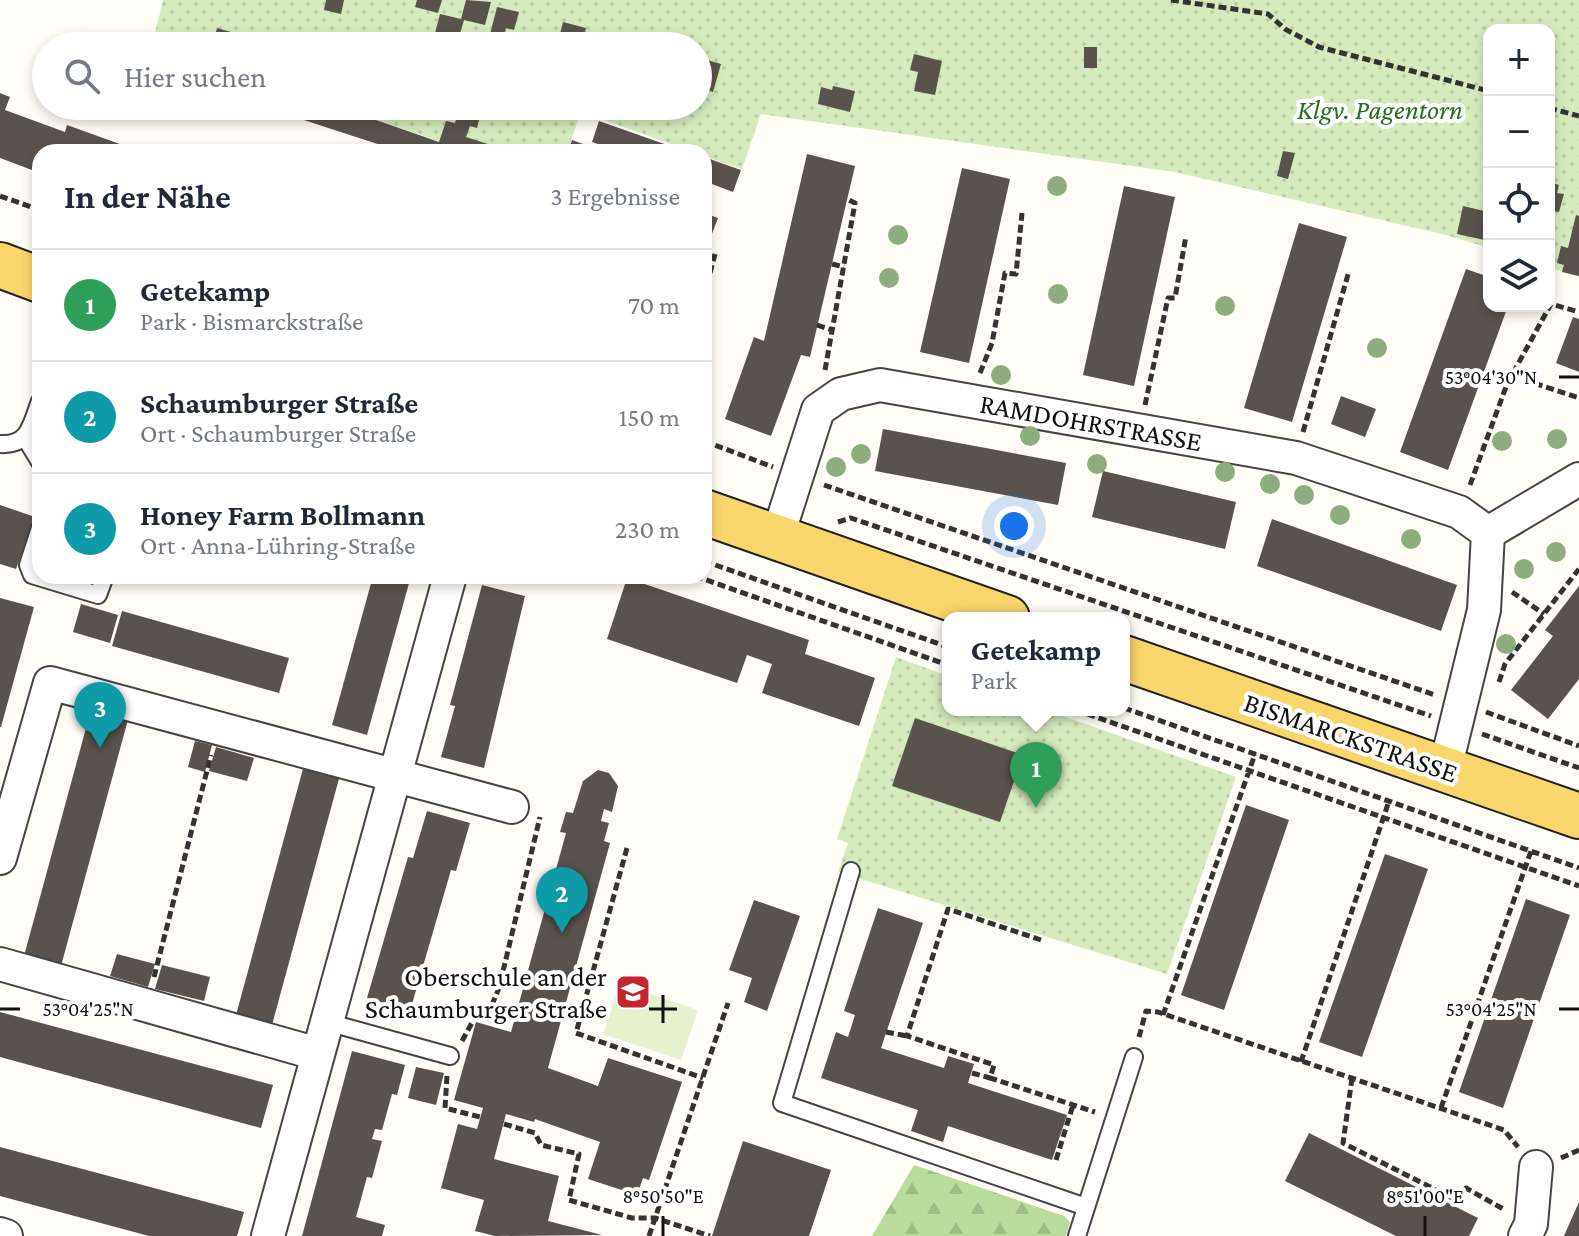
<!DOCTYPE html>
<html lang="de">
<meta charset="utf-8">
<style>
body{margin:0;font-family:"Crimson Pro",serif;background:#f2f2f3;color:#1f2937}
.controls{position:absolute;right:24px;top:24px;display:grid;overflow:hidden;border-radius:16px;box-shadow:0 4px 12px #0003}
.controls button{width:72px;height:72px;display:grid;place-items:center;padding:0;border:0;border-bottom:2px solid #e0e1e3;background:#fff;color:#1f2937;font:40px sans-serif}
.you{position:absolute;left:1014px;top:526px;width:28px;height:28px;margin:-20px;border:6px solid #fff;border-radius:50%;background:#1a73e8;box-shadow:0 0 0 12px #1a73e833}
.badge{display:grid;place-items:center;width:52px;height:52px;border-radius:50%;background:#c4262e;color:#fff;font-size:26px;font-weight:700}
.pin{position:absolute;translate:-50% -66px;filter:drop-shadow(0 2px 4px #0008)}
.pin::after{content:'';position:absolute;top:42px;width:28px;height:24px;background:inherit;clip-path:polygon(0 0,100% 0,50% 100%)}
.popup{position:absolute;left:942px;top:612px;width:188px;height:104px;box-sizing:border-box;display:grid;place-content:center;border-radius:16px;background:#fff;filter:drop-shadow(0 2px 6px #0005);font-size:26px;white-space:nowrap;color:#747a83}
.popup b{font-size:30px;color:#1f2937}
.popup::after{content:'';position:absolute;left:50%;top:100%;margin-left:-16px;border:16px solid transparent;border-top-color:#fff}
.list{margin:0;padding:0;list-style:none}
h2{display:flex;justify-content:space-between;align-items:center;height:104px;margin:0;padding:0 32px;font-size:34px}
h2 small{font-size:26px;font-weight:400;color:#747a83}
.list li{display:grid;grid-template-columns:52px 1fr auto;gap:24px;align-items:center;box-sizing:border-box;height:112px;padding:0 32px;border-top:2px solid #e0e1e3}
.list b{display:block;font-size:30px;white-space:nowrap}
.list p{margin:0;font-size:26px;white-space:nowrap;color:#747a83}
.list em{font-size:26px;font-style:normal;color:#747a83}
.icon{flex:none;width:44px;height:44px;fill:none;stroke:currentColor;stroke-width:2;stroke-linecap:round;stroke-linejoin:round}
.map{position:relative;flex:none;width:1579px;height:1236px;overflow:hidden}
.search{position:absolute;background:#fff;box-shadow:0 4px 12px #0003;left:32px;top:32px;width:680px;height:88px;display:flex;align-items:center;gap:20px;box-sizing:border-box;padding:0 28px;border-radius:44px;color:#747a83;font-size:30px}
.panel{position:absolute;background:#fff;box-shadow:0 4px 12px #0003;left:32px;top:144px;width:680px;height:440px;border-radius:24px}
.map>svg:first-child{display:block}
.forest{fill:url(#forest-firs)}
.park{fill:url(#park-dots)}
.pitch{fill:#e6f2cf}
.building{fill:#5a524d}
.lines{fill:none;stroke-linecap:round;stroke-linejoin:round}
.lane-casing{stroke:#444;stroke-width:20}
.street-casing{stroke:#444;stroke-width:36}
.primary-casing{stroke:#222;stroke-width:48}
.path{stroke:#333;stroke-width:5;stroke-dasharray:8 4;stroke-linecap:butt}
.lane{stroke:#fff;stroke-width:16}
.street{stroke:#fff;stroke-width:32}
.primary{stroke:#f9d66b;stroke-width:44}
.tree{fill:#8dad7f}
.ticks{fill:none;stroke:#111;stroke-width:3}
.labels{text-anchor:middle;stroke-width:8;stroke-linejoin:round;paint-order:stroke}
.park-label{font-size:28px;font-style:italic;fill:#2f6b1f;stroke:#fff}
.street-label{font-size:28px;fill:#111;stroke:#fff}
.poi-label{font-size:28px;fill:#111;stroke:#fff;text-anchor:end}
.ticks-label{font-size:20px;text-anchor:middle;fill:#111;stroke:#fff;stroke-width:8;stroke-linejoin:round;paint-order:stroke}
</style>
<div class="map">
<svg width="1579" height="1236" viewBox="0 0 1579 1236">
<defs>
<pattern id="forest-firs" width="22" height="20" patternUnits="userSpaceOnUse" patternTransform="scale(2)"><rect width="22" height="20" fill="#b9dc9c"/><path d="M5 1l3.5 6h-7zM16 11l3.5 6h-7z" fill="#9ebc85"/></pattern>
<pattern id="park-dots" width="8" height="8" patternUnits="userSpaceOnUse" patternTransform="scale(2)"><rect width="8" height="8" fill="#d5ebbd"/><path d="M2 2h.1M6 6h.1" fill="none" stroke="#b6c8a1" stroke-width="1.8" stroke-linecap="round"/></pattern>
</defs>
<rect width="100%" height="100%" fill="#fffdf5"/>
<path class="forest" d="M914,1165L1064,1216L1070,1222L1066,1236H872Z"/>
<path class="park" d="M163,0H1579V277L1549,267V30H1489V248L1446,235L1175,172L761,114L742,169L704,156V152H694L581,112L567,152H472L333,106H698V46H152Z
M896,657L948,676V710H1046L1236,777L1167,974L838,872L848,843L837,839Z"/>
<path class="pitch" d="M620,984L698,1010L681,1060L603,1034Z"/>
<path class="building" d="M326,0H344L341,14L324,10Z
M417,0H442L438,13L415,7Z
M466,0L491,2L485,25L464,20L457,44L434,37L440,14L461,19Z
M497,7L519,12L514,30L506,28L503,40L510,42L509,46H487Z
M563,22L586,28L582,46H557Z
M217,28L231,32L228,44L214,41Z
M1084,47H1097V68H1084Z
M914,54L942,61L935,95L914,91L918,72L910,70Z
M700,58L721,64L713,92L698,87Z
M833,86L855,91L850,112L818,104L821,87L832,90Z
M0,93L10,97L5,110L65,132L67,125L142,152H40V173L0,158Z
M336,106L439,142L446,121L455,123L458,113L479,120L477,128L470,126L466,137L491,145L489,152H402L264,107Z
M599,121L687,152H621L592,142Z
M572,140L594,148L592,152H568Z
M1283,151L1295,153L1288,179L1277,176Z
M807,154L855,166L810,357L801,355L771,436L725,419L754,337L764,341Z
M704,157L741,170L733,192L704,181Z
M962,168L1010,179L969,363L920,352Z
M1549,182L1559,185L1557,193L1564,194L1559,212L1549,210Z
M1124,186L1175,197L1134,386L1083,375Z
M1463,206L1489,212V241L1457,234Z
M704,213L718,218L710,239L704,236Z
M1576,215L1579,216V276L1562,272L1564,265L1557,263L1561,246L1568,248Z
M1299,223L1347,237L1292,422L1244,408Z
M1466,269L1489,277V306H1508L1448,470L1400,452Z
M1573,317L1579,319V372L1556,363Z
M1341,396L1376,409L1365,437L1331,424Z
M883,429L1066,463L1058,505L875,471Z
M1103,471L1236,502L1225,549L1092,517Z
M0,505L35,517L16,569L0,564Z
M1272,519L1457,585L1441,631L1257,566Z
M373,576H411L367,735L332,725Z
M627,578L809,640L805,654L875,678L859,726L762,693L772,664L747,655L737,683L607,639Z
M482,585L525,596L484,768L441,757L455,706L450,705Z
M1579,586V679L1548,719L1511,690L1553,636L1545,630Z
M0,598L34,607L1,727H0Z
M81,604L118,615L110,643L73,632Z
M122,611L289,658L279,693L112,646Z
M92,706L129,716L61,966L24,956Z
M915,718L1023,755L1000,822L892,786Z
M195,741L212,745L205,772L188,767Z
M216,747L254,758L247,781L209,771Z
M304,765L340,775L272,1025L236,1015Z
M598,770L609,773L618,786L612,812L604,809L601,821L609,823L604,841L610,843L548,1068L598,1086L608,1058L682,1082L649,1180L643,1178L637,1195L588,1179L600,1142L535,1119L534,1122L506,1114L494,1159L559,1176L548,1221L602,1235L495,1236L475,1231L484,1200L441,1188L458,1124L477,1129L483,1108L454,1100L476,1022L511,1032L566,833L560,832L566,812L573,813L583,781Z
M1246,805L1289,820L1224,1010L1181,995Z
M427,811L470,823L456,871L451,870L410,1011L367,998L408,857L413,858Z
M1385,854L1428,869L1362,1057L1319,1042Z
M1526,899L1570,915L1503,1108L1459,1092Z
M754,900L800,916L767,1011L744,1002L752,978L729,970Z
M878,908L923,923L881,1048L944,1068L948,1056L974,1064L968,1083L1067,1115L1052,1160L948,1126L943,1142L911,1131L918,1110L821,1078L836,1032L848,1037L855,1015L844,1011Z
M117,954L155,964L148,987L110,976Z
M162,965L210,977L204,1001L155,989Z
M0,1012L273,1085L261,1128L0,1057Z
M352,1051L405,1065L397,1095L392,1094L382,1130L375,1129L372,1139L382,1141L372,1178L367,1177L356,1217L385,1225L382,1236H302Z
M416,1067L444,1073L436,1105L408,1098Z
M1309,1133L1478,1218L1469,1236H1396L1285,1181Z
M743,1141L831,1170L809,1236H712Z
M0,1147L244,1212L237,1236H149L0,1196Z
M1579,1202V1236H1564L1567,1229Z"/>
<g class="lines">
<defs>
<path id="lane" d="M26,439L40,462
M0,444C29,446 31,425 40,401
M40,528L28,565L32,575L98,595L105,576
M851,871L782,1103L1086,1207
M327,1022L450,1056
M1077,1236L1134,1057"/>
<path id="street" d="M1488,533L1579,479
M777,538L818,410L841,394L880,385L1296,458L1459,512L1488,533
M1445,769L1484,610L1488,533
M0,858L50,683L512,807
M0,964L318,1054
M0,1234L6,1236
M268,1236L450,576
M1525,1236L1531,1224L1536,1167"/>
<path id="primary" d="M0,265L40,280
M704,512L1007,618
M1124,658L1579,816"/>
</defs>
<use href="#lane" class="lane-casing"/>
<use href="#street" class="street-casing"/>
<use href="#primary" class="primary-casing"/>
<path class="path" d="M1171,0L1268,14L1285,29L1319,47L1489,91
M1549,108L1579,116
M0,196L40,210
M832,264L844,267
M704,296L715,254
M817,325L832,330
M825,370L855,203L847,199
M980,373L992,343L1005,273L1016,274L1022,213
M1512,376L1579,398
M1145,405L1168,298H1175L1186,236
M1303,432L1349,271
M704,441L773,467
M824,485L1435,695
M1470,485L1507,384L1551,304L1579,312
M838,522L851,518L1431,716
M704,561L948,647
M704,574L708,562
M695,576L948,665
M1512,592L1544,614
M1499,682L1505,664L1579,569
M1124,708L1579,868
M1076,710L1579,886
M1486,712L1579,746
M1482,734L1579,768
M627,848L576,1033L703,1078
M1041,940L948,909L907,1036L994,1065L990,1078L1095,1112
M154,977L211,755
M1163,1015L1255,754
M886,1032L907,1036
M1139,1037L1146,1011L1158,1012L1504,1130L1518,1147
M462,1041L474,1019L491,1007L499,988L540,817
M1301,1062L1389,801
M972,1073L990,1078
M447,1076L445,1108L480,1117
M1352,1078L1343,1143L1454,1199L1466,1188L1505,1210
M1441,1108L1531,851
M504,1124L535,1133L541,1145L579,1154L569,1200L632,1218H655L710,1236
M1561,1158L1579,1150
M1056,1160L1073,1105
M649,1236L728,1003"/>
<use href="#lane" class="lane"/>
<use href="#street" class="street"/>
<use href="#primary" class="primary"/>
</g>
<g class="tree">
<circle cx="1057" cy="186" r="10"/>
<circle cx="898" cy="235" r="10"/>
<circle cx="889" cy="278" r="10"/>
<circle cx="1058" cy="294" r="10"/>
<circle cx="1225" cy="306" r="10"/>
<circle cx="1377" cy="348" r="10"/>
<circle cx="1001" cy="375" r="10"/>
<circle cx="1030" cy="436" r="10"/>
<circle cx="1557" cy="439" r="10"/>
<circle cx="1502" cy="441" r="10"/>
<circle cx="861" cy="454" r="10"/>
<circle cx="1097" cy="464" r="10"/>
<circle cx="836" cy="467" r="10"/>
<circle cx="1225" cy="472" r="10"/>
<circle cx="1270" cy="484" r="10"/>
<circle cx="1304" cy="495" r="10"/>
<circle cx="1340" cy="515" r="10"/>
<circle cx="1411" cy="539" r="10"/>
<circle cx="1556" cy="552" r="10"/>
<circle cx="1524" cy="569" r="10"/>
<circle cx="1506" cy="644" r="10"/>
</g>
<path class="ticks" d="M1559,377H1579M663,995V1023M0,1009H20M649,1009H677M1559,1009H1579M663,1216V1236M1425,1216V1236"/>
<defs>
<symbol id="school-square" viewBox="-11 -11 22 22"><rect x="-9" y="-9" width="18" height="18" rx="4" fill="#c4262e" stroke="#fff"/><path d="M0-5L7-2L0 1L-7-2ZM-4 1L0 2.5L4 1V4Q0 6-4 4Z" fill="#fff"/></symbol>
</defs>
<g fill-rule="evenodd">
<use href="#school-square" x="613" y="972" width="40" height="40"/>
</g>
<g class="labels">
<g class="park-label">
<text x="1380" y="119">Klgv. Pagentorn</text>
</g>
<g class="street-label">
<text transform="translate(1091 422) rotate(10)" y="10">RAMDOHRSTRASSE</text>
<text transform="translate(1351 737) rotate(19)" y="10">BISMARCKSTRASSE</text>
</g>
<g class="poi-label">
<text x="607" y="986">Oberschule an der<tspan x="607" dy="32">Schaumburger Straße</tspan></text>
</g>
</g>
<g class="ticks-label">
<text x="1491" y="384">53°04'30"N</text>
<text x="88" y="1016">53°04'25"N</text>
<text x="1491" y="1016">53°04'25"N</text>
<text x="663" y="1203">8°50'50"E</text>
<text x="1425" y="1203">8°51'00"E</text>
</g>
</svg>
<div class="controls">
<button>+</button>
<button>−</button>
<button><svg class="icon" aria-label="locate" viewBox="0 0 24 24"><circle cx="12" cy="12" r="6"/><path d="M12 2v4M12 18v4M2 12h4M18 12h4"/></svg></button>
<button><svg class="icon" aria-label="layers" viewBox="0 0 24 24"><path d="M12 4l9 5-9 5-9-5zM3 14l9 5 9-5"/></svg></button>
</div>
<div class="you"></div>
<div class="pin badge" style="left:1036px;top:808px;background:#2e9e5b">1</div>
<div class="popup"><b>Getekamp</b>Park</div>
<div class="pin badge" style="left:562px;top:933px;background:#0f9aa8">2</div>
<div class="pin badge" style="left:100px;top:748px;background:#0f9aa8">3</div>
<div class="search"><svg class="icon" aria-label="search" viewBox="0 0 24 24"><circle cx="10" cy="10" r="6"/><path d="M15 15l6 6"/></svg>Hier suchen</div>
<section class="panel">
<h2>In der Nähe<small>3 Ergebnisse</small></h2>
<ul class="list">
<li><span class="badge" style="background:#2e9e5b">1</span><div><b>Getekamp</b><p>Park · Bismarckstraße</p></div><em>70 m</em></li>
<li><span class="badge" style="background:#0f9aa8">2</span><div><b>Schaumburger Straße</b><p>Ort · Schaumburger Straße</p></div><em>150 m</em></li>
<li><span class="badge" style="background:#0f9aa8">3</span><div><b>Honey Farm Bollmann</b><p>Ort · Anna-Lühring-Straße</p></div><em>230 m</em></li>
</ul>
</section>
</div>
